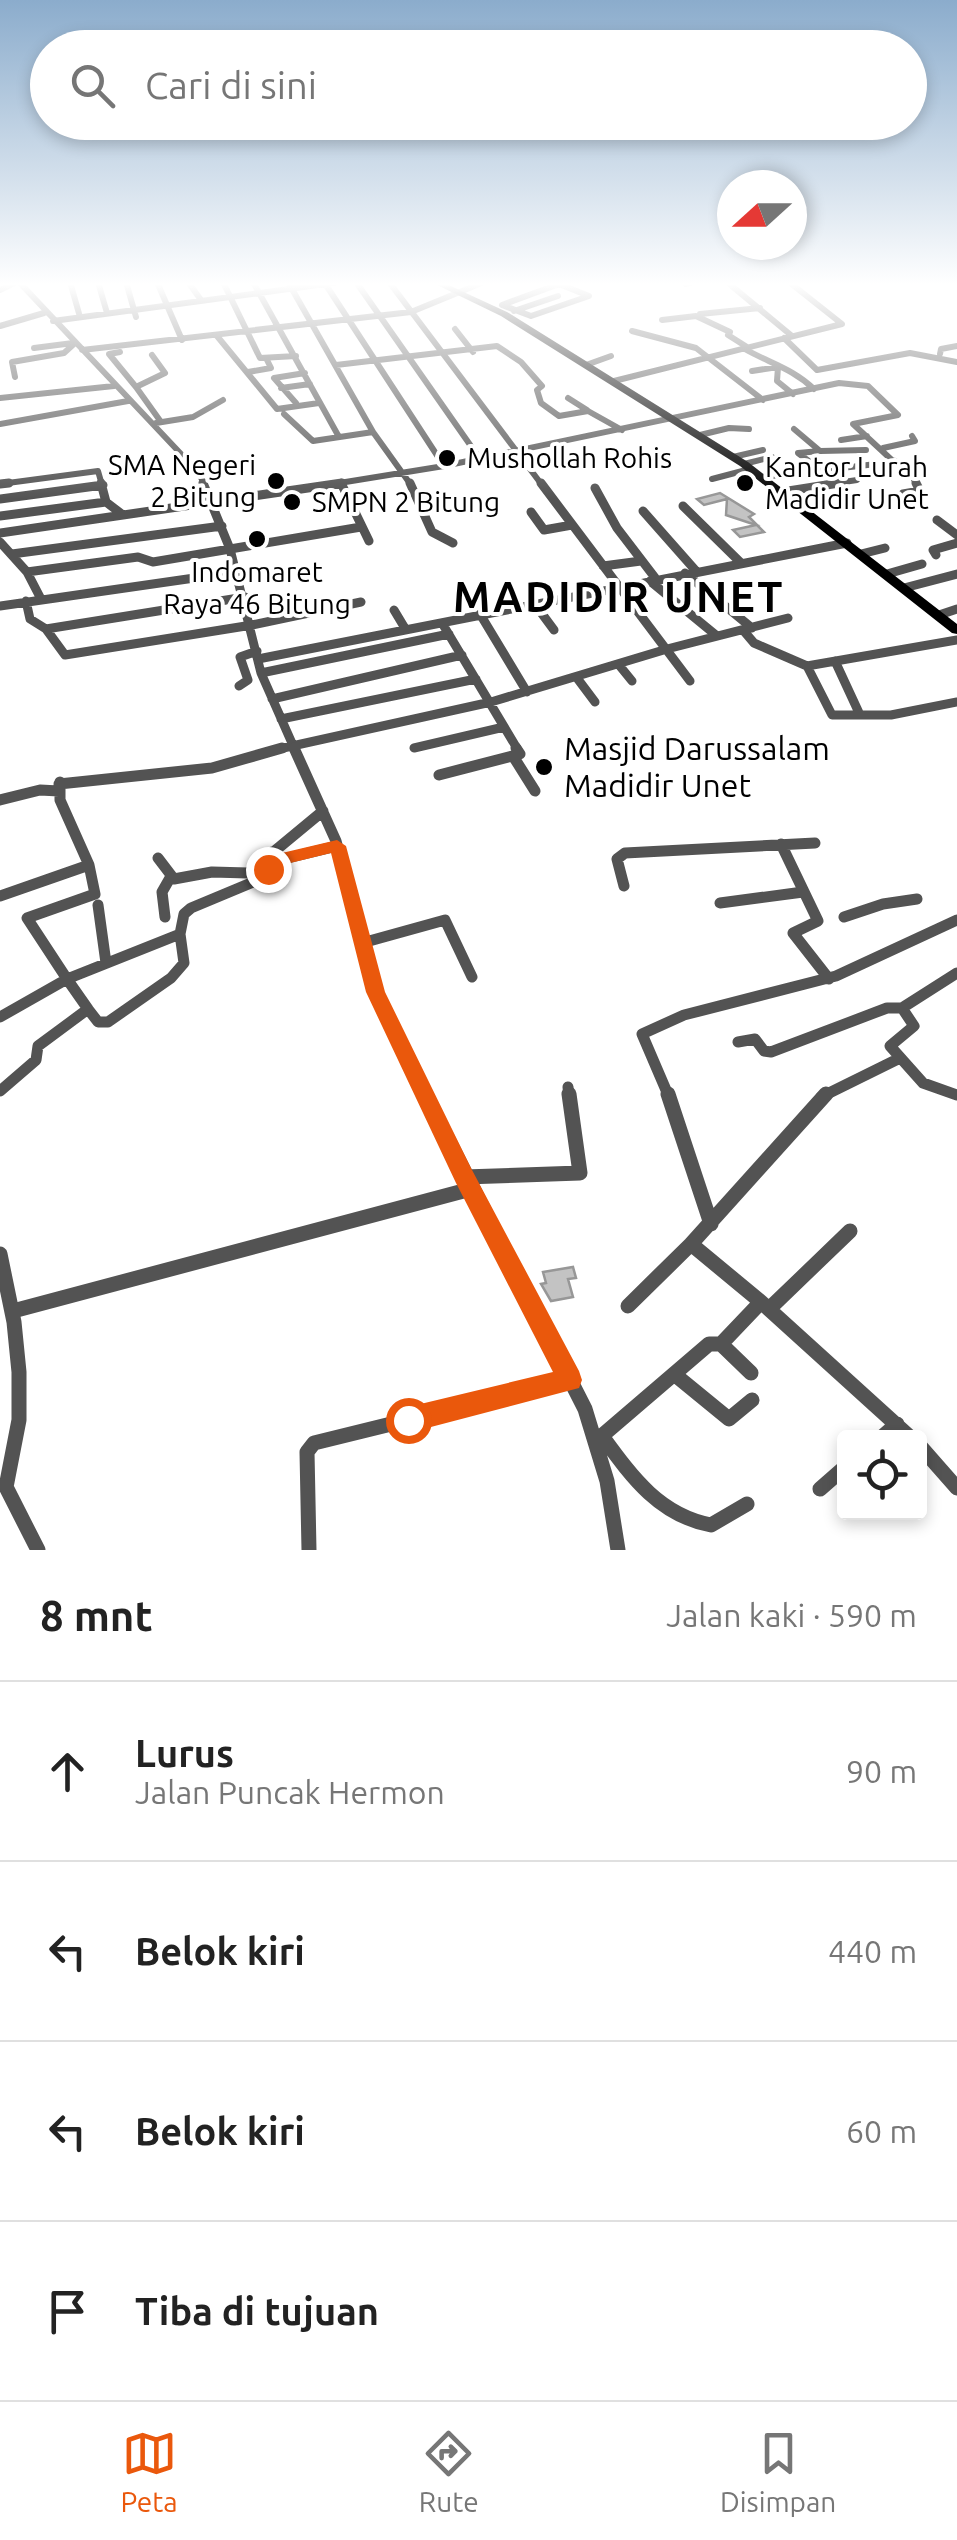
<!DOCTYPE html>
<html lang="id">
<meta charset="utf-8">
<style>
body{margin:0;font-family:Ubuntu,sans-serif;background:#f6f6f6;color:#222}
.controls{position:absolute;right:30px;bottom:30px;display:grid;overflow:hidden;border-radius:10px;box-shadow:0 5px 15px #0003}
.controls button{width:90px;height:90px;display:grid;place-items:center;padding:0;border:0;border-bottom:2px solid #e0e0e0;background:#fff;color:#222;font:50px sans-serif}
.compass{position:absolute;left:717px;top:170px;width:90px;height:90px;border-radius:50%;background:#fff;box-shadow:0 5px 15px #0003;rotate:249deg}
.stop{position:absolute;width:30px;height:30px;margin:-22px;border:8px solid #ea580c;border-radius:50%;background:#fff}
.stop.end{background:#ea580c;border-color:#fff;box-shadow:0 2px 10px #0008}
.list{margin:0;padding:0;list-style:none}
h2{display:flex;justify-content:space-between;align-items:center;height:130px;margin:0;padding:0 40px;font-size:42px}
h2 small{font-size:32px;font-weight:400;color:#767676}
.list li{display:grid;grid-template-columns:65px 1fr auto;gap:30px;align-items:center;box-sizing:border-box;height:180px;padding:0 40px;border-top:2px solid #e0e0e0}
.list b{display:block;font-size:38px;white-space:nowrap}
.list p{margin:0;font-size:32px;white-space:nowrap;color:#767676}
.list em{font-size:32px;font-style:normal;color:#767676}
.icon{flex:none;width:55px;height:55px;fill:none;stroke:currentColor;stroke-width:2;stroke-linecap:round;stroke-linejoin:round}
.map{position:relative;flex:none;width:957px;height:1550px;overflow:hidden}
.search{position:absolute;background:#fff;box-shadow:0 5px 15px #0003;left:30px;right:30px;top:30px;height:110px;display:flex;align-items:center;gap:25px;box-sizing:border-box;padding:0 35px;border-radius:55px;color:#767676;font-size:38px}
.sheet{height:850px;background:#fff}
nav{display:flex;justify-content:space-around;align-items:center;box-sizing:border-box;height:140px;border-top:2px solid #e0e0e0;background:#fff;font-size:28px;color:#767676}
nav a{display:grid;justify-items:center;gap:5px}
nav .on{color:#ea580c}
.map>svg:first-child{display:block}
.building{fill:#c3c3c3;stroke:#979797;stroke-width:2.5}
.lines{fill:none;stroke-linecap:round;stroke-linejoin:round}
.minor-far3{stroke:#535353;stroke-width:6}
.minor-far2{stroke:#535353;stroke-width:9}
.minor-far1{stroke:#535353;stroke-width:11}
.minor{stroke:#535353;stroke-width:15}
.highway{fill:#000;fill-rule:evenodd}
.route{fill:#ea580c}
.poi-dot{fill:#000;stroke:#fff;stroke-width:4}
.labels{text-anchor:middle;stroke-width:8;stroke-linejoin:round;paint-order:stroke}
.far-poi-label{font-size:28px;fill:#000;stroke:#fff;text-anchor:start}
.poi-label{font-size:32px;fill:#000;stroke:#fff;text-anchor:start}
.district-label{font-size:42px;font-weight:bold;letter-spacing:2.5px;fill:#000;stroke:#fff}
</style>
<div class="map">
<svg width="957" height="1550" viewBox="0 0 957 1550">
<rect width="100%" height="100%" fill="#fff"/>
<path class="building" d="M720,493L754,514L749,517L764,532L740,537L733,530L756,525L726,515L727,499L704,505L697,499Z
M573,1267L576,1278L568,1279L573,1297L551,1301L541,1284L546,1283L543,1272Z"/>
<g class="lines">
<path class="minor-far3" d="M19,282L198,472L205,485
M70,282L80,317
M98,282L107,313
M126,282L136,317
M157,282L182,340
M188,282L201,300
M223,282L260,358L296,356
M253,282L339,437
M288,282L373,432L411,485
M324,282L444,466
M356,282L480,459
M389,282L542,485
M727,282L792,336
M559,284L589,296L531,316L502,305Z
M686,284L693,282
M0,290L16,282
M514,311L558,296
M700,314L760,308
M662,320L696,316L730,332L728,335L747,347
M53,321L340,282
M0,326L44,313
M455,329L473,352
M632,331L696,348L763,400
M217,336L277,409L319,403
M784,338L817,370L910,353L957,362
M34,348L73,343
M743,348C769,363 792,368 814,389
M82,350L411,312L484,282
M120,352L109,354L136,387
M940,354L941,349L957,346
M152,355L165,373L136,387L161,422
M336,365L497,346L521,362L542,386L537,390L541,403L559,416L588,411L622,430
M586,365L611,356
M752,371L778,367L777,381L793,394
M248,372L271,368L267,360
M15,377L12,362L64,353L75,343
M614,381L842,324L789,282
M281,388L310,384
M0,398L114,386
M568,398L587,410
M296,403L274,378L305,373
M284,414L313,441L373,432
M156,423L193,417L223,400
M0,424L128,401
M794,429L820,451L798,453L818,468
M700,435L729,428L749,429
M841,440L867,436
M883,448L915,441L912,436
M820,451L866,450
M733,457L763,450
M895,461L910,472L917,485
M744,464L772,457
M712,479L750,469
M0,484L98,471L102,485
M327,485L444,466L839,383L868,386L898,415L853,424L894,462L762,477
M824,485L857,480"/>
<path class="minor-far2" d="M101,483L106,502L123,515
M203,483L230,549L261,673L295,750
M341,483L369,541
M410,483L432,532L453,543
M541,483L690,681
M0,484L9,483
M595,488L617,528L656,579
M782,492L839,483
M0,499L103,485
M908,500L903,494L920,491L916,483
M683,506L740,562
M643,511L696,571
M531,512L544,530L572,525
M0,516L106,502
M937,520L957,535
M0,533L342,483
M0,542L27,572L41,599
M12,554L222,526
M861,554L885,548
M936,555L933,550L957,543
M603,566L641,561
M27,572L138,557L153,562L361,527
M685,573L752,628
M887,574L922,564
M650,581L717,636
M904,588L957,574
M26,601L30,619L46,629L245,597
M534,603L554,630
M0,606L236,572
M394,610L406,630
M480,614L527,692
M939,615L957,609
M442,623L518,750
M46,629L65,655L252,625L361,602
M743,630L754,643L807,666L832,715H891L957,702
M258,659L847,543
M835,661L860,715
M619,665L632,681
M807,666L957,640
M261,673L449,634
M577,678L595,702
M239,686L248,680L240,657L257,651
M272,699L462,655
M281,719L476,679
M414,748L504,727
M274,750L491,702L667,649L788,618"/>
<path class="minor-far1" d="M294,748L336,841L376,992L427,1097
M513,756L535,791
M439,775L520,754L516,748
M59,784L212,768L282,748
M0,800L40,790L59,791
M781,844L818,921L793,933L829,979
M158,858L174,879L212,872L248,873L323,811
M271,862L337,846
M624,886L617,859L625,853L815,843
M0,896L89,865L60,800V782
M720,903L803,892
M98,905L106,963
M165,917L162,892L170,878
M844,917L883,904L917,899
M362,943L445,920L472,977
M957,973L902,1008L914,1026L890,1046L923,1083L957,1095
M88,1009L98,1022H108L171,978L184,963L180,934
M0,1017L67,979L27,918L95,894L89,865
M738,1042L755,1039L764,1051L771,1052L887,1008H902
M568,1087L569,1097
M0,1091L36,1060L38,1046L88,1009L67,979L180,934L184,914L191,908L263,878L272,852
M669,1097L642,1034L684,1015L836,976L957,920
M821,1097L898,1059"/>
<path class="minor" d="M425,1094L585,1409L607,1481L618,1550
M668,1094L711,1224
M464,1177L580,1173L569,1094
M0,1254L14,1322L19,1372V1420L6,1487L38,1550
M761,1302L911,1438
M628,1306L691,1244
M769,1309L850,1231
M13,1311L471,1189
M721,1344L761,1302L691,1244L826,1094
M674,1374L729,1419L752,1400
M602,1436C632,1477 659,1515 711,1525L747,1504
M881,1438L897,1424
M597,1440L709,1344H721L751,1373
M920,1446L957,1488
M820,1489L844,1468
M309,1550L307,1452L314,1443L570,1380"/>
<path class="highway" d="M431,282H442L507,312L748,462L957,624V634L952,633L740,466L501,316Z"/>
</g>
<linearGradient id="sky" x2="0" y2="1"><stop stop-color="#8baccc"/><stop offset="0.57" stop-color="#fff"/><stop offset="1" stop-color="#fff" stop-opacity="0"/></linearGradient>
<rect width="957" height="499" fill="url(#sky)"/>
<path class="route" d="M337,840L346,846L385,992L472,1170L579,1371L582,1380L579,1388L408,1433L399,1429L395,1420L399,1411L408,1407L553,1372L456,1183L366,992L331,853L278,866L268,875L259,869L265,857Z"/>
<g class="poi-dot">
<circle cx="447" cy="458" r="10"/>
<circle cx="276" cy="481" r="10"/>
<circle cx="745" cy="483" r="10"/>
<circle cx="292" cy="502" r="10"/>
<circle cx="257" cy="539" r="10"/>
<circle cx="544" cy="767" r="10"/>
</g>
<g class="labels">
<g class="far-poi-label">
<text x="467" y="468">Mushollah Rohis</text>
<text x="256" y="475" text-anchor="end">SMA Negeri<tspan x="256" dy="32">2 Bitung</tspan></text>
<text x="765" y="477">Kantor Lurah<tspan x="765" dy="32">Madidir Unet</tspan></text>
<text x="312" y="512">SMPN 2 Bitung</text>
<text x="257" y="582" text-anchor="middle">Indomaret<tspan x="257" dy="32">Raya 46 Bitung</tspan></text>
</g>
<g class="poi-label">
<text x="564" y="760">Masjid Darussalam<tspan x="564" dy="37">Madidir Unet</tspan></text>
</g>
<g class="district-label">
<text x="619" y="612">MADIDIR UNET</text>
</g>
</g>
</svg>
<div class="controls">
<button><svg class="icon" aria-label="locate" viewBox="0 0 24 24"><circle cx="12" cy="12" r="6"/><path d="M12 2v4M12 18v4M2 12h4M18 12h4"/></svg></button>
</div>
<svg class="compass" viewBox="-18 -18 36 36"><path d="M0-13l5 13h-10z" fill="#e53935"/><path d="M0 13l5-13h-10z" fill="#767676"/></svg>
<div class="stop" style="left:408px;top:1420px"></div>
<div class="stop end" style="left:268px;top:869px"></div>
<div class="search"><svg class="icon" aria-label="search" viewBox="0 0 24 24"><circle cx="10" cy="10" r="6"/><path d="M15 15l6 6"/></svg>Cari di sini</div>
</div>
<section class="sheet">
<h2>8 mnt<small>Jalan kaki · 590 m</small></h2>
<ul class="list">
<li><svg class="icon" aria-label="ahead" viewBox="0 0 24 24"><path d="M12 20V5M6 11l6-6 6 6"/></svg><div><b>Lurus</b><p>Jalan Puncak Hermon</p></div><em>90 m</em></li>
<li><svg class="icon" aria-label="left" viewBox="0 0 24 24"><path d="M17 20v-9H6M10 6l-5 5 5 5"/></svg><div><b>Belok kiri</b></div><em>440 m</em></li>
<li><svg class="icon" aria-label="left" viewBox="0 0 24 24"><path d="M17 20v-9H6M10 6l-5 5 5 5"/></svg><div><b>Belok kiri</b></div><em>60 m</em></li>
<li><svg class="icon" aria-label="arrive" viewBox="0 0 24 24"><path d="M6 21V4h12l-3 4 3 4H6"/></svg><div><b>Tiba di tujuan</b></div></li>
</ul>
</section>
<nav>
<a class="on"><svg class="icon" aria-label="map" viewBox="0 0 24 24"><path d="M3 6l6-2 6 2 6-2v14l-6 2-6-2-6 2zM9 4v14M15 6v14"/></svg>Peta</a>
<a><svg class="icon" aria-label="directions" viewBox="0 0 24 24"><path d="M12 3l9 9-9 9-9-9zM9 14v-3h6M13 9l2 2-2 2"/></svg>Rute</a>
<a><svg class="icon" aria-label="saved" viewBox="0 0 24 24"><path d="M7 4h10v16l-5-4-5 4z"/></svg>Disimpan</a>
</nav>
